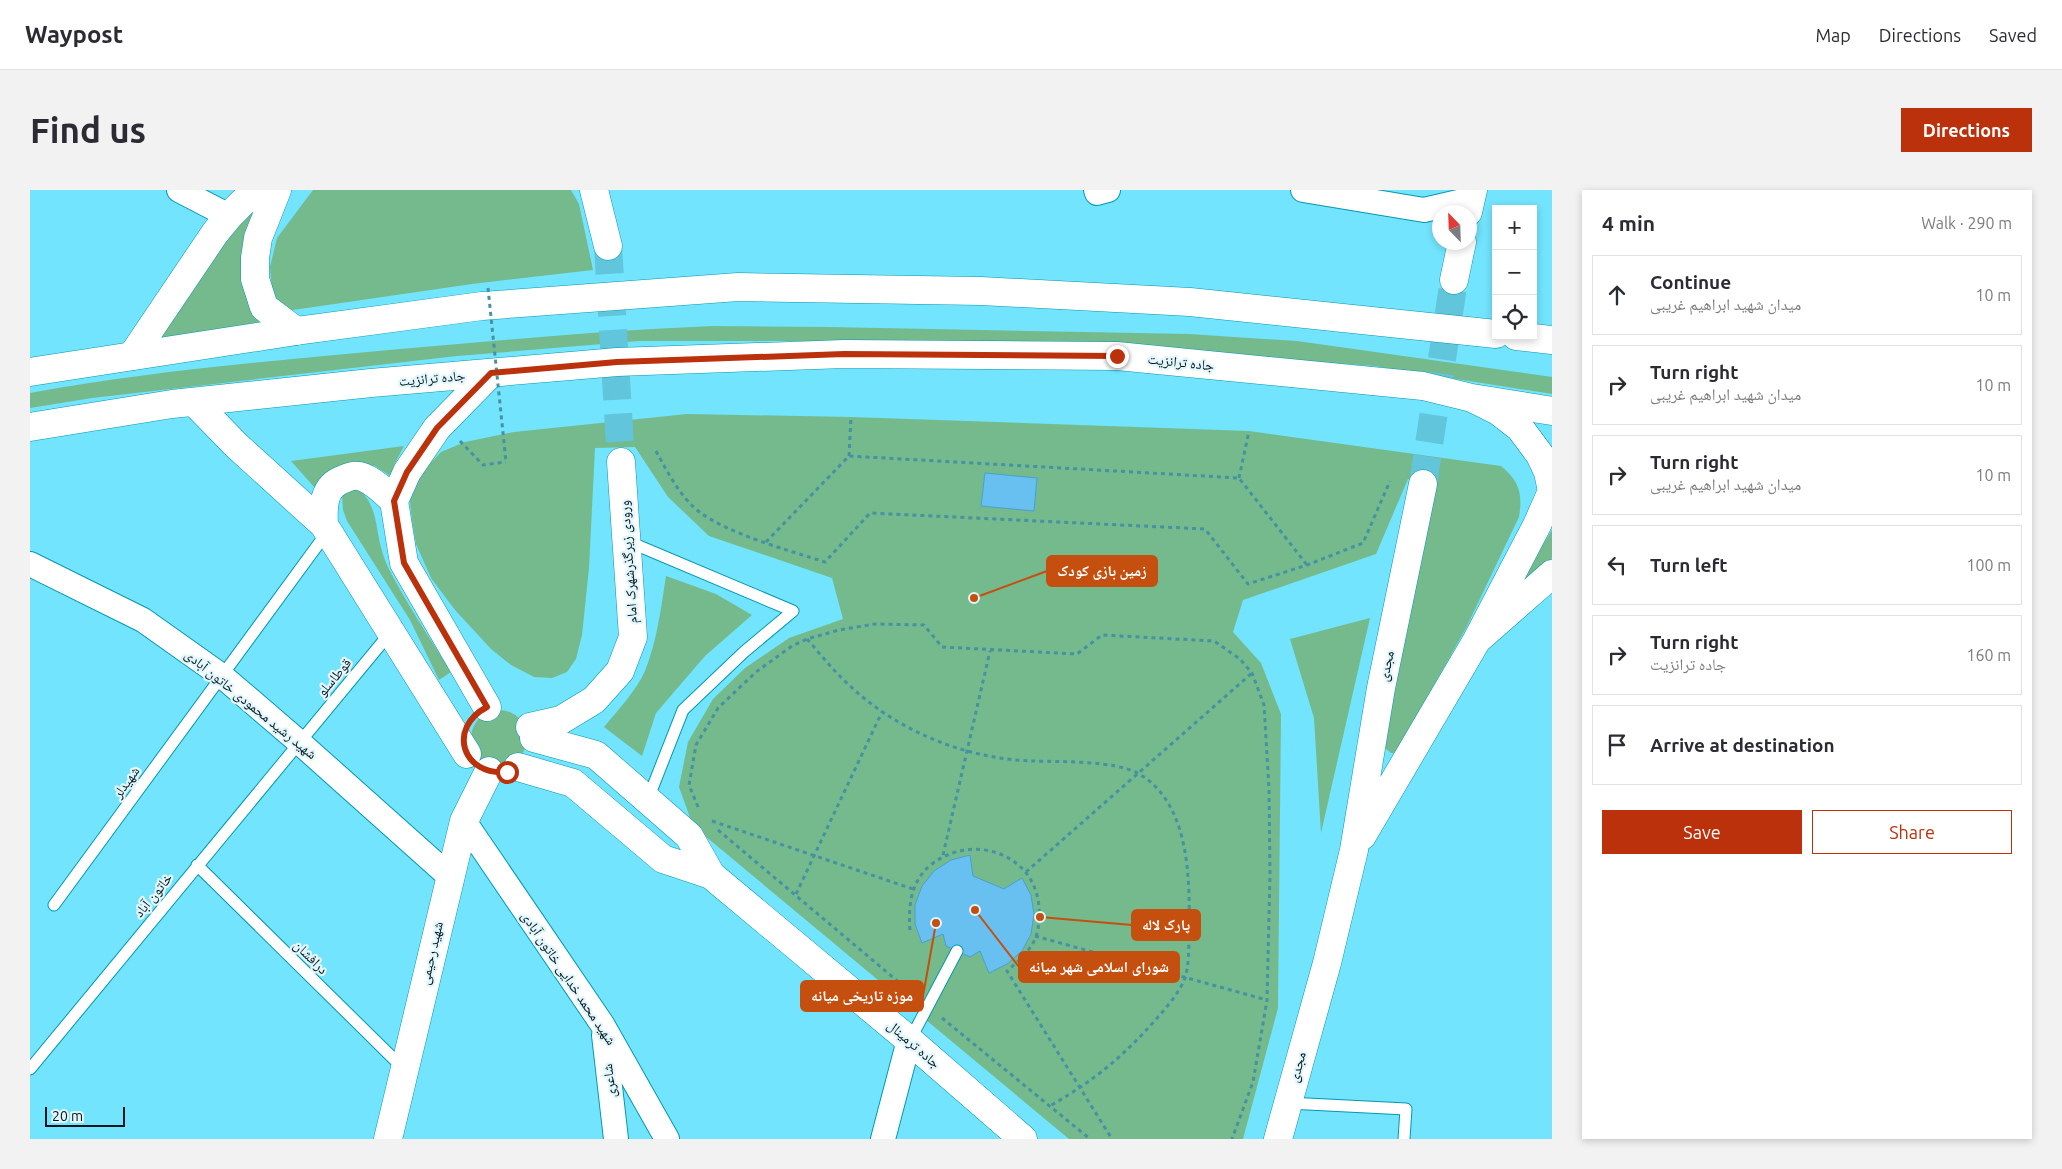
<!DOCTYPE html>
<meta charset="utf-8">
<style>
body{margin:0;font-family:Ubuntu,"Noto Naskh Arabic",sans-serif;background:#f2f2f3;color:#2b2b33}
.controls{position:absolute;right:15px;top:15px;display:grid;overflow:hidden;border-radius:0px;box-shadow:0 2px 8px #0003}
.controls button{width:45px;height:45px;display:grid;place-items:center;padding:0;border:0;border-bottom:1px solid #e1e1e2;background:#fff;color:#2b2b33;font:25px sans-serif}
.compass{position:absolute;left:1402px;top:15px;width:45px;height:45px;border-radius:50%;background:#fff;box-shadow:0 2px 8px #0003;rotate:337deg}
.scale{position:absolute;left:15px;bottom:12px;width:80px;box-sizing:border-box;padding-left:5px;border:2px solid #00181d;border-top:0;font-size:14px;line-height:18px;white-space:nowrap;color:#00181d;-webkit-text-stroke:4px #e3f6fb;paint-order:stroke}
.stop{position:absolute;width:15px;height:15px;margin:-11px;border:4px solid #bb310c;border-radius:50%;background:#fff}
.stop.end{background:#bb310c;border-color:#fff;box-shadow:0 1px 5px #0008}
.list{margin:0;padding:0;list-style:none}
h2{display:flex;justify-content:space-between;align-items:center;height:65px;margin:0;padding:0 20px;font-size:21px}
h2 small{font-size:16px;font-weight:400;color:#7c7c81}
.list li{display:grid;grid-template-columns:32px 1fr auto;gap:15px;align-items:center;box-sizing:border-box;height:80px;margin:0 10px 10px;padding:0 10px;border:1px solid #e1e1e2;border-radius:0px}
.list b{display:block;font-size:19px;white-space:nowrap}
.list p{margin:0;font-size:16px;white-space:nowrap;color:#7c7c81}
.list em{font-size:16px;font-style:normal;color:#7c7c81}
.actions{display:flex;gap:10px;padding:15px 20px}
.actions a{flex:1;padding:11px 0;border:1px solid #bb310c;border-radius:0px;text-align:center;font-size:18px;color:#bb310c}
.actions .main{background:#bb310c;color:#fff}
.icon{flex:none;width:28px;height:28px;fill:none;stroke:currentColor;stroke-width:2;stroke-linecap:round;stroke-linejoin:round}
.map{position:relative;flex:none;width:1522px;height:949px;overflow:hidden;border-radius:0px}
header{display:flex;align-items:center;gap:30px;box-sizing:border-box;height:70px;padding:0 25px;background:#fff;border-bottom:1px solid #e1e1e2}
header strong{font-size:24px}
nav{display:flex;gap:28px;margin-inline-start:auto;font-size:18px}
.intro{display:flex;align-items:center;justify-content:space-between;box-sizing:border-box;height:120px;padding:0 30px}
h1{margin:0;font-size:35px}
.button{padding:12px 22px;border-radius:0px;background:#bb310c;color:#fff;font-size:18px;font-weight:700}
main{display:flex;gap:30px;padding:0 30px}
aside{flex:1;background:#fff;border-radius:0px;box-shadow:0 2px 8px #0003}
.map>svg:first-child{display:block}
.green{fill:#75ba8c}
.building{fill:#68c0f0;stroke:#47a1d0}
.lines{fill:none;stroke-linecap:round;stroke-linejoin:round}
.secondary-tunnel{stroke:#61c5db;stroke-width:28;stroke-dasharray:28 14;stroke-linecap:butt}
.lane-casing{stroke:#0498b0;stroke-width:13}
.street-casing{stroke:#0498b0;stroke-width:26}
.secondary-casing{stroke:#0498b0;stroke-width:29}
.primary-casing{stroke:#0498b0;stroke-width:29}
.path{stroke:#4492a3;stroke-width:3;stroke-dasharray:4 4;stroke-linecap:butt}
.lane{stroke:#fff;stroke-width:11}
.street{stroke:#fff;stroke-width:24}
.secondary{stroke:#fff;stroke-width:28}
.primary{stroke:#fff;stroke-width:28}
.path-bridge{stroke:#4492a3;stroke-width:3;stroke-dasharray:4 4;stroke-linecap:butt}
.route{stroke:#bb310c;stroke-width:6}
.labels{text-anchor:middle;stroke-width:4.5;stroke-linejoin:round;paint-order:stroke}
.street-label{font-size:14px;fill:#00181d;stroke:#e3f6fb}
.leader{fill:none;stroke:#c54f0f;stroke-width:2}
.callout-dot{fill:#c54f0f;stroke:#e3f6fb;stroke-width:2}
.callout{fill:#c54f0f;stroke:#c54f0f;stroke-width:2}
.callout-label{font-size:15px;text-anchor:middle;font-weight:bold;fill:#fff}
</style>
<header>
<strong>Waypost</strong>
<nav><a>Map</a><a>Directions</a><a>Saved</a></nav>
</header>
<div class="intro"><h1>Find us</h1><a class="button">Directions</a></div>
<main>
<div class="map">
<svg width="1522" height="949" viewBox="0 0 1522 949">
<rect width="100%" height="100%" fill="#72e4fd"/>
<path class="green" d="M235,0L218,111L230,134L124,149L177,73Z
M283,0H541L549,14L563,80L442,94L256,121L247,115L242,101L240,77L247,48Z
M683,136L800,137L1159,144L1267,151L1522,187V204L1344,176L1106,158L847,151H609L427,166L62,208L0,218V203C119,181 239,171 359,160C467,151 575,140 683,136Z
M657,224L821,227L1219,241L1471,276C1489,291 1493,303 1489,327L1436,438L1366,563H1361L1353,556L1360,506L1407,296L1378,289L1346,364L1213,410L1203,442L1231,473L1251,524L1248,818L1213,949H1039L663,636L649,597L658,552L683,509L715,478L759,448L813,429L802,388L679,346L638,307L605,257L565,258L559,378L552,445L546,469L537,482L522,488L504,487L481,475L461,459L425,420L401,388L386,354L382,330L380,312L384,294L393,281L411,262L435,252L484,242Z
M374,256L364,275L362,287L345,276L334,274L285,298L261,271Z
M327,298C348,314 345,338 352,361C355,373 362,385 368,396C384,425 403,453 421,482L409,490L380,430L317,331L313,320L312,304Z
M1522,340V368L1474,417Z
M636,386L686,404L722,425L675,466L626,523L612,566L574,537C588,520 606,501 615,481C627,451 631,418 636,386Z
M1340,428L1291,643L1284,528L1260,449Z
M441 548a28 28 0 1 1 56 0a28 28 0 1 1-56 0Z"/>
<path class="building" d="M955,283L1007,288L1004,321L951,316Z
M940,665L943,686L974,699L992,688L1001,705L1004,724L1001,744L992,761L977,774L959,783L950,761L940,767L916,756L913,744L892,753L885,734V715L892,696L904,681L921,670Z"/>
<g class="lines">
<path class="secondary-tunnel" d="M578,56L591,272
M1393,294L1424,90"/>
<defs>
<path id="lane" d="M597,351L763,421L714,462L653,520L618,609
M167,675L374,879
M24,715L298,341
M880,850L927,761
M0,879L360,443
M1258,913L1376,919L1374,949"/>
<path id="street" d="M149,0L199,26
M1066,0L1067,3L1078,0
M1273,0L1394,20L1441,9
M0,374L113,430L192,486L269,552L419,686
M434,631L572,834L637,949
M574,845L586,949
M853,949L879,850"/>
<path id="secondary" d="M247,0L228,48L225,68V89L234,117L266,141
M564,0L578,56
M1438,22L1443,0
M1424,90L1432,52
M102,166L185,43L199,26L225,0
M1444,209L1468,221L1490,238L1510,265L1518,282L1522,301L1507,335L1447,450L1522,384
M164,212L207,256L294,335L437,564
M294,335C293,316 293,296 314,289C318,287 324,285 329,286C342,289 355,302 364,311
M457,517L374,373L364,311L377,282L407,238L461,183
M500,537L531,530L564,510L590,481L603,447L591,272
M504,548L566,565L659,646L681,685L879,850L993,949
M488,577L543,593L633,669L681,685
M1332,646L1447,450
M358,949L434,631L459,581
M1248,949L1297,773L1324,660L1351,498L1393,294"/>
<path id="primary" d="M1486,146L1522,150
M0,182L266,141L452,116L708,97L951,101L1160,112L1466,144
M0,237L142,214L341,193L587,172L814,164L1087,166L1393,196L1442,208L1522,221"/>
</defs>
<use href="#lane" class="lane-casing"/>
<use href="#street" class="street-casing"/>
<use href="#secondary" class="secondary-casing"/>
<use href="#primary" class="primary-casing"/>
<path class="path" d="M430,251L453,275L476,272
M626,261C637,281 649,305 667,320C697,344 758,360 795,372L840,323L1175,339L1218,394L1277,375L1333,353L1360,291
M819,266L821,227
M1209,288L1219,241
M736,352L819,266L1209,288L1277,375
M777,449C787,460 796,472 806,482C856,536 928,568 1001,571C1030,572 1085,570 1109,584C1160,613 1160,690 1159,741C1159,754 1159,777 1155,788C1150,801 1138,816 1128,827C1094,866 1065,890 1020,916
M668,617L659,595L666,555L688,518L726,482L762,456L777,449L809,440L845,434L894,435L912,457L1047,464L1072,445L1184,451L1210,469L1222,483L1234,515L1239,599L1240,684L1237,810L1223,892L1202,949
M682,631L883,699
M688,640L884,805
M913,665L960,461
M996,682L1222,483
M766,704L852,522
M880,740C878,715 881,690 902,674C947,640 1013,668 1009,727C1009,737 1007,748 1001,756C995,766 986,773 977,781L1082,949
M1005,746L1237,810
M912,828L1060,949"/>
<use href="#lane" class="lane"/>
<use href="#street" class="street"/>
<use href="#secondary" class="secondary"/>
<use href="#primary" class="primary"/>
<path class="path-bridge" d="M458,98L476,272"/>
</g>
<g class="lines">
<path class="route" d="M477,582C432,586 417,538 457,517L374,373L364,311L377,282L407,238L461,183L587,172L814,164L1087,166"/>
</g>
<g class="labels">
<g class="street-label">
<text transform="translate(1151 172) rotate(6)" y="5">جاده ترانزیت</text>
<text transform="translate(402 188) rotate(-5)" y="5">جاده ترانزیت</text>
<text transform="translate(598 372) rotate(-94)" y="5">ورودی زیرگذرشهرک امام</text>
<text transform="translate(1356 476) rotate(-78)" y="5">مجدی</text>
<text transform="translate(304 487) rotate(-50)" y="5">قوطاسلو</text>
<text transform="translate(221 514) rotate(39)" y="5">شهید رشید محمودی خاتون آبادی</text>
<text transform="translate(96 592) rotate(-54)" y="5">شهیدلر</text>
<text transform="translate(123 705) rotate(-51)" y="5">خاتون آباد</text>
<text transform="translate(401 763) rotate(-77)" y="5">شهید رحیمی</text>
<text transform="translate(281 767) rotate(45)" y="5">درافشان</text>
<text transform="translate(539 788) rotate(56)" y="5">شهید محمد خدایی خاتون آبادی</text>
<text transform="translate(884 854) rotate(41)" y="5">جاده ترمینال</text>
<text transform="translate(1267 877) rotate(-74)" y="5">مجدی</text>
<text transform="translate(579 891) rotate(-97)" y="5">شاعری</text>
</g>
</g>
<path class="leader" d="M944 408L1017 381M1010 727L1102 735M945 720L989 777M906 733L893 806"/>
<g class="callout-dot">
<circle cx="944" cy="408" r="5"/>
<circle cx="1010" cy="727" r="5"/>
<circle cx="945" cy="720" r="5"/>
<circle cx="906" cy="733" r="5"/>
</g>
<g class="callout">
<rect x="1017" y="366" width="110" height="30" rx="5"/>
<rect x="1102" y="720" width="68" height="30" rx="5"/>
<rect x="989" y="762" width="160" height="30" rx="5"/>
<rect x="771" y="791" width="122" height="30" rx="5"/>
</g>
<g class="callout-label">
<text x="1072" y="386">زمین بازی کودک</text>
<text x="1136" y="740">پارک لاله</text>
<text x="1069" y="782">شورای اسلامی شهر میانه</text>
<text x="832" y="811">موزه تاریخی میانه</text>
</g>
</svg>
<div class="controls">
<button>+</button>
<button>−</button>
<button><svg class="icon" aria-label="locate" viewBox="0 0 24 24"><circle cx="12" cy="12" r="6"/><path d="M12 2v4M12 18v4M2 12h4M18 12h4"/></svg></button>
</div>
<svg class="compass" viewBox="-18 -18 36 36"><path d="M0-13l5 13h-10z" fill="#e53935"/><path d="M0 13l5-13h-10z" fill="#7c7c81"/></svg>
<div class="scale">20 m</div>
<div class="stop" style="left:477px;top:582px"></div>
<div class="stop end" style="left:1087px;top:166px"></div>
</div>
<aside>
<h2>4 min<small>Walk · 290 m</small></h2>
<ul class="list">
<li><svg class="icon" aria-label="ahead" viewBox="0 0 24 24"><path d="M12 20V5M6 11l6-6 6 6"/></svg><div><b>Continue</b><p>میدان شهید ابراهیم غریبی</p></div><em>10 m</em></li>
<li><svg class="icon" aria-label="right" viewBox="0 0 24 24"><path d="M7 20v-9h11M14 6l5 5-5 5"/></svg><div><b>Turn right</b><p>میدان شهید ابراهیم غریبی</p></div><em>10 m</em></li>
<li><svg class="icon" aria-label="right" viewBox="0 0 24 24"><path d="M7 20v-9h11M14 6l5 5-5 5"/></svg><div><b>Turn right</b><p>میدان شهید ابراهیم غریبی</p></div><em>10 m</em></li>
<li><svg class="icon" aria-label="left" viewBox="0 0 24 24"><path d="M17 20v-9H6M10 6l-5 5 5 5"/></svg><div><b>Turn left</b></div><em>100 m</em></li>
<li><svg class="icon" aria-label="right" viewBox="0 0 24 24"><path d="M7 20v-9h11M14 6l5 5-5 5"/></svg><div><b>Turn right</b><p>جاده ترانزیت</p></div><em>160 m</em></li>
<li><svg class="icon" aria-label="arrive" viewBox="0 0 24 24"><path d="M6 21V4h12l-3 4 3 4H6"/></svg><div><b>Arrive at destination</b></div></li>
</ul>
<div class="actions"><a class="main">Save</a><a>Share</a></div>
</aside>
</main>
